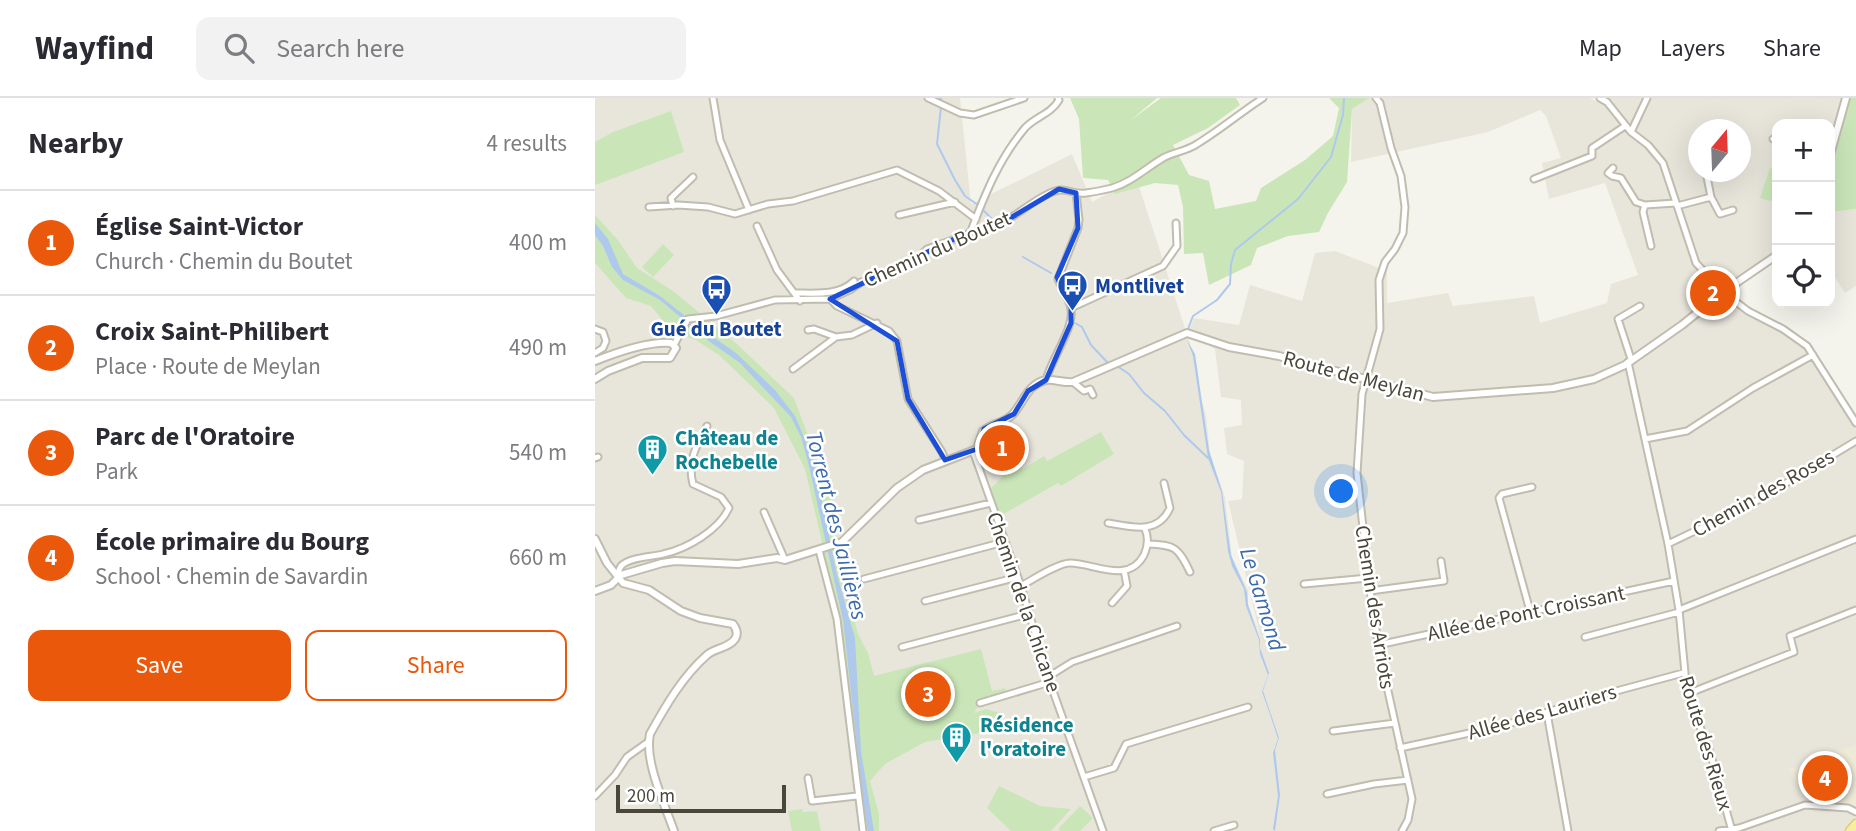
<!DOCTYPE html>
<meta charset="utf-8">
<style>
body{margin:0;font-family:"Source Sans 3",sans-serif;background:#f2f2f3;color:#2b2b33}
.controls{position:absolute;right:21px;top:21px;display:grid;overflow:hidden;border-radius:14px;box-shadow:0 7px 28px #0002}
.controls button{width:63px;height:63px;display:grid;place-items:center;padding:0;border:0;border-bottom:2px solid #e1e1e2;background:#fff;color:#2b2b33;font:35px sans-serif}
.compass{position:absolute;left:1093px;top:21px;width:63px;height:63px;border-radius:50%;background:#fff;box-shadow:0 7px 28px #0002;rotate:19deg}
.scale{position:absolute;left:21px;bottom:18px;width:170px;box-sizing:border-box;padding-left:7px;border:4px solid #49463a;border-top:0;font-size:19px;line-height:24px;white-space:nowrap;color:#49463a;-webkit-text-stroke:5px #fff;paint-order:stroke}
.you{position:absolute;left:747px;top:394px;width:24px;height:24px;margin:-18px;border:5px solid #fff;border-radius:50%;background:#1a73e8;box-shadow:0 0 0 10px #1a73e833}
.badge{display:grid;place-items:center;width:46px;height:46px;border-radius:50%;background:#ea580c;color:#fff;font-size:23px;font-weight:700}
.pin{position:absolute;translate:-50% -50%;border:4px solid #fff;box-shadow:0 2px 7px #0006}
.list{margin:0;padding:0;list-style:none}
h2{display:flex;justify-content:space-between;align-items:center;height:91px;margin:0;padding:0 28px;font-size:30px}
h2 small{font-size:23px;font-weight:400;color:#7c7c81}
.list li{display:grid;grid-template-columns:46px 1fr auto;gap:21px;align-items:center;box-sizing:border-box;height:105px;padding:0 28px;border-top:2px solid #e1e1e2}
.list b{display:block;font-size:26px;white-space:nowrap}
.list p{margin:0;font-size:23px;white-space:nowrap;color:#7c7c81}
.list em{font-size:23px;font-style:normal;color:#7c7c81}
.actions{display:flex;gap:14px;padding:21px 28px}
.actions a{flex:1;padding:16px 0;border:2px solid #ea580c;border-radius:14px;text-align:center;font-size:24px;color:#ea580c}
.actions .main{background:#ea580c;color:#fff}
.icon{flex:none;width:38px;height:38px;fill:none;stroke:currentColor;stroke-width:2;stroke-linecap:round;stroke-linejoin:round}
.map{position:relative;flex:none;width:1261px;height:733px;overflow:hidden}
header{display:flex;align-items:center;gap:42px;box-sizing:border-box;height:98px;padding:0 35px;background:#fff;border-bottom:2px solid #e1e1e2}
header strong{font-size:33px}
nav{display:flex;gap:38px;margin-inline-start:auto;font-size:24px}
.search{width:490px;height:63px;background:#f2f2f3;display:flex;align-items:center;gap:18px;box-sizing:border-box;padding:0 24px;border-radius:14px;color:#7c7c81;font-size:26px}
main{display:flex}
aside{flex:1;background:#fff}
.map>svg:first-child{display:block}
.residential{fill:#e8e6db;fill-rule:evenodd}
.education{fill:#edead7}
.green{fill:#cae6b8}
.parking{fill:#e7e6e3}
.water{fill:#aec9ec}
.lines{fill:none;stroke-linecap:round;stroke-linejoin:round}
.stream{stroke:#aec9ec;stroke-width:2}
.minor-casing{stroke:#c0bdaf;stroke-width:9}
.tertiary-casing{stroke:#c0bdaf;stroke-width:10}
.primary-casing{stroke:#dcce73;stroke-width:11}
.minor{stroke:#fff;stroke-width:5}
.tertiary{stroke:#fff;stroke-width:6}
.primary{stroke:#f7eda3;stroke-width:8}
.marked{fill:none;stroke:#1d4ed8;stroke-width:5;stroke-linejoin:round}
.labels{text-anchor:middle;stroke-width:5;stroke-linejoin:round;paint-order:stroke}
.street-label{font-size:21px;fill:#49463a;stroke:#fff}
.transit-label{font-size:21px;font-weight:bold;fill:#164399;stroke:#fff;text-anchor:start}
.culture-label{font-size:21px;font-weight:bold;fill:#0d838f;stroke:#fff;text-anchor:start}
.water-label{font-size:23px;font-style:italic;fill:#3a6aae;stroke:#fff}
</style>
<header>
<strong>Wayfind</strong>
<div class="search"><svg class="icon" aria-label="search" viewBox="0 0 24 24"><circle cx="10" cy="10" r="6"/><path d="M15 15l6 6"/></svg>Search here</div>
<nav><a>Map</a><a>Layers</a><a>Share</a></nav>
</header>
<main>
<aside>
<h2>Nearby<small>4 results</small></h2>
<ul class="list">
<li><span class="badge">1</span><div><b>Église Saint-Victor</b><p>Church · Chemin du Boutet</p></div><em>400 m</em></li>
<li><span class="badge">2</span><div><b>Croix Saint-Philibert</b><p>Place · Route de Meylan</p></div><em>490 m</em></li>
<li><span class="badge">3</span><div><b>Parc de l'Oratoire</b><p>Park</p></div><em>540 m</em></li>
<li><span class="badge">4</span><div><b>École primaire du Bourg</b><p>School · Chemin de Savardin</p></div><em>660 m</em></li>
</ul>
<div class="actions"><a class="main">Save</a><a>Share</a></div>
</aside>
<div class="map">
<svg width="1261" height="733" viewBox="0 0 1261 733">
<rect width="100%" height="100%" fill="#f5f4ec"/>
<path class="residential" d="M0,0H365L376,106L477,56L497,104L541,79L602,267L605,297L611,317L615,357L630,399L637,460L653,492V506L665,537L633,403L647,401L649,363L632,356L629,330L647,327L646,302L626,299L620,251L593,235L599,220L644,227L655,187L707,203L720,155L740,153L792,173V205L853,195L858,208L939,198L945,225L1012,205L1016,186L1043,177L1010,85L954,101L947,65L966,60L951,18L945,12L893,34L756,64L757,11L775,0H995L1003,4L1008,0H1256L1237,57L1235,107V26H1182V163L1135,194L1219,255L1261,320V733H0ZM1104,32H1146V74H1104Z
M1261,111V188L1250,195L1235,172V114Z"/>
<path class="education" d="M1261,647V708L1233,707L1225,690L1206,698L1194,671Z"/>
<path class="green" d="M475,0H562L536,22L566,0H641L645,7L613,30L578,47L594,77L614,83L620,111L661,103L666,90L710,62L738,38L744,10L734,0H775L757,11L752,84L733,115L724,134L693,138L662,150L656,167L614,187L608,155L589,156L588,109L583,87L560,85L520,96L513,82L488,80L484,21Z
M1256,0H1261V111L1235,114L1237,57Z
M76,13L89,54L0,87V44L18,34Z
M1175,70L1182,73V111L1179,110L1180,104L1165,100Z
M0,117L22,141L42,170L78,193L143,247L199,300L237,401L230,409L263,536L273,555L279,578L386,551L397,593L410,590L411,594L385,605L379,615L391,611L409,616L403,632L330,644L290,666L275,683L284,716V733H271L245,521L210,371L179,310L124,257L99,241L78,235L56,208L31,200L0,165Z
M68,146L79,157L58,179L47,169Z
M506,334L519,356L466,388L463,385L405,418L402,417L393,390H396L408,378L406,373L423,364L428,371L449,358L452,363Z
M404,688L445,708L476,711L456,733H416L392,710Z
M485,708L498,720L485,733H465L463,731Z
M208,711V714L222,713L226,733H197L193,713Z"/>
<path class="parking" d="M414,324L421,328L424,335L417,340L405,341L397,346L401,355L392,358L387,345L391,333Z
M364,405L366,418L326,428L322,415Z"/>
<path class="water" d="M0,125L13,141L28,176L65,198L105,230L141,255L180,292L200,318L206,332L220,368L242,477L260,540L266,653L279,733H273L269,710L248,522L214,368L206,339L196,319L145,265L115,244L65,202L28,182L17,169L8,148L0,137Z
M592,242L600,256L614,352L627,393L636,457L652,494L653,507L665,542V550L674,575L668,593L684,640L680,652L685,697L680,733L678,731L683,698L678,655L683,641C678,625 673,610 667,594L673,577L665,556L664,542L651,508L649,491L637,468L633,453L626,394L613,360L598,258Z"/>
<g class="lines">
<path class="stream" d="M346,0V3
M346,9L342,46L360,82L370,98L383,107
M388,112L402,126
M428,159L456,175
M480,225L487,229L496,247L513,265
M593,231L598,218L622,202L635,186L636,166L640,152L703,101L736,59L748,17L749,0
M522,268L534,276L549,295L570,313L589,337L613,360"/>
<defs>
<path id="minor" d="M118,0L125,42L154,112
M333,0L365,15L379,17L429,0
M781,0L785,5L796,50L806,78L810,109L808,135L800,151L790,164L784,182L785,231L767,296L762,375L775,493L785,557L817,701L813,722L807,733
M1005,0L1012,4L1036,34L1053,47L1068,65L1101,165L1128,194L1153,213L1188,231L1212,248L1261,325
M1036,34L1052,0
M1178,41L1182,39
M1018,70L1013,75L1017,78L1026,80L1041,104L1050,107
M1111,74L1116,99
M939,81L997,58V50L1030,28
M78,108L76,100L98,79
M1082,108L1116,99L1125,116L1138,112
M54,109L83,107L113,109L140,116L173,106L198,103L302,72L344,93L381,121
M304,117L360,104
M162,128L182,172L205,203
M376,133C390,96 404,61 430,30C440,19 456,16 464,2L463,0
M1056,148L1048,114L1050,107L1081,105
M200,195C220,195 244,198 259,183
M235,201L242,208L294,233L302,243L313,301L347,354L350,362
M476,210L568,168L582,148L581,125
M0,231L8,234L11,243L8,250L0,255
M213,232L219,231L241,239
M79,247L93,221L121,218L180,202L235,201L255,192L266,184L299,174L320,163L332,151L372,137L376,133C397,140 431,106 451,97C472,86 473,97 491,95C499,94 509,92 517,90C537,84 551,70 568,60C579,54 592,53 602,46C625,32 645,15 668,0
M1036,261L1023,221L1045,208
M1033,264L1073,446L1084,512L1092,596L1115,654L1137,733
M198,271L241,239L257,237L282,225
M451,282C456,262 479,230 476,212C475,202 467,191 463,181L483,130L484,122L481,95
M478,284L489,293L495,291L498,297
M1050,341L1092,333L1158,290L1218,257
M378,353L426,488L453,579L508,733
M0,360L3,359
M169,414L190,462
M324,422L396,405
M513,425C537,429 563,437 575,410L569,385
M553,446C580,447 583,449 595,474
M1073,446L1158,405L1261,343
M224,452L242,521L268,733
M22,478C23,475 24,471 26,468C34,459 57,459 68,456C92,451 124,432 134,410L126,399L98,386C92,364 101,348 112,328
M269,481L409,444
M709,486L773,480
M426,488C437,482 463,465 475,465C499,465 533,487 549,457C553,448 554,440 550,431
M775,493L849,483L846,463
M330,503L423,479
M517,505L532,488L529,472
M1084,512L1261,441
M935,513L904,400L907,396L937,389
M990,539L1084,514
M783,547L1079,483
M307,549L433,516
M453,579L477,564L582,528
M1092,596L1199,554L1195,538L1261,512
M385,605L455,584
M952,615L973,733
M738,633L800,625
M805,650L907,628L1014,595L1088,575
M489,679L519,670L531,646L653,609
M213,680L217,703L262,698
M732,696L779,686L813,682
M0,698L20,677L32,659L53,644
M619,733L639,727
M1124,733L1144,730L1210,707L1253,710L1261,714"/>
<path id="tertiary" d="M1235,57L1251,0
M0,263C20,255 55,243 76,245L81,250L75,260H47L13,273L0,281
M0,441L12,465L28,485L54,492L86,513L105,520L138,526C141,530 144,535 140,541C134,550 120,550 112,557C88,578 71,607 55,636C49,663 70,707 79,733
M0,493L16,487L26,477L67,465L80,463L143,466L182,460L190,462L247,444L302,390L328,372L382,351L388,333C397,326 409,325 417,317C428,306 432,286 451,282C459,281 469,285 478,284L592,235L634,249L684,258L838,299L958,290L999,281L1030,267L1087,227L1128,194L1182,157"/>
<path id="primary" d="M1255,733L1261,726"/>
</defs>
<use href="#minor" class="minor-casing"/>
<use href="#tertiary" class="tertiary-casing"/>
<use href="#primary" class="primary-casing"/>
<use href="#minor" class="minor"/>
<use href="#tertiary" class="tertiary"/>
<use href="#primary" class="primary"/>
</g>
<path class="marked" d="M464,91L481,95L483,130L462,179L476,210V225L451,282L433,293L419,316L389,331L382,351L350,362L313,301L302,243L235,201L376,133L402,128Z"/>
<defs>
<symbol id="bus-pin" viewBox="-11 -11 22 30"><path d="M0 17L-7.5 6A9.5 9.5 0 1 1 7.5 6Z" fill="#1a4fb4" stroke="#fff"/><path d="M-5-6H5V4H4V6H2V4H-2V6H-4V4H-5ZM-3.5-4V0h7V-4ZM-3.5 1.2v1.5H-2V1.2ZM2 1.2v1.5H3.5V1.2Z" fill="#fff"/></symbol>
<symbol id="building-pin" viewBox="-11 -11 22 30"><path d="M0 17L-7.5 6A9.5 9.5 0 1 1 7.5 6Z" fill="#0f9aa8" stroke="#fff"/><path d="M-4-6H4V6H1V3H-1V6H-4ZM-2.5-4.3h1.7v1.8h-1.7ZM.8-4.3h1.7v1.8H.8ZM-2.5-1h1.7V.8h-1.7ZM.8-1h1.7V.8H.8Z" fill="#fff"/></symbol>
</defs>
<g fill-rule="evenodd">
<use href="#bus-pin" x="460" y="170" width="35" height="47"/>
<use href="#bus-pin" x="104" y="174" width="35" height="47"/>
<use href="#building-pin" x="40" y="334" width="35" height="47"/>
<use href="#building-pin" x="344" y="622" width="35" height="47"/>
</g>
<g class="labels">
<g class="street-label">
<text transform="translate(342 151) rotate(-24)" y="7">Chemin du Boutet</text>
<text transform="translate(759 278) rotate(15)" y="7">Route de Meylan</text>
<text transform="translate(1168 395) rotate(-29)" y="7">Chemin des Roses</text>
<text transform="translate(429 504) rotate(71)" y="7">Chemin de la Chicane</text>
<text transform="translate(780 509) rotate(81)" y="7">Chemin des Arriots</text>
<text transform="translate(931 515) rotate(-12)" y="7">Allée de Pont Croissant</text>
<text transform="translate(947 614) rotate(-16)" y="7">Allée des Lauriers</text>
<text transform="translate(1111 645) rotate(73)" y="7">Route des Rieux</text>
</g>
<g class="transit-label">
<text x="500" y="195">Montlivet</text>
<text x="121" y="238" text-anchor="middle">Gué du Boutet</text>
</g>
<g class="culture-label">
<text x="80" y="347">Château de<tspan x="80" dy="24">Rochebelle</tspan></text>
<text x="385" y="634">Résidence<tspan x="385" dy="24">l'oratoire</tspan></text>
</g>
<g class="water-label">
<text transform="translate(242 427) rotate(76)" y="8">Torrent des Jaillières</text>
<text transform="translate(668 501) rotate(73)" y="8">Le Gamond</text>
</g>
</g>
</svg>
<div class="controls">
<button>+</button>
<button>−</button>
<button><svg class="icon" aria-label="locate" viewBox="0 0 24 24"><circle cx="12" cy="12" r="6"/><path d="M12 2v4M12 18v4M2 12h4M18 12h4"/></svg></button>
</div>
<svg class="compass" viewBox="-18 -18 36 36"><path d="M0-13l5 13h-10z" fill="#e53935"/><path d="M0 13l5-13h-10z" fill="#7c7c81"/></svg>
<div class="scale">200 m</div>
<div class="you"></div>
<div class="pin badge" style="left:407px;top:350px">1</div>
<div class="pin badge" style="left:1118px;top:195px">2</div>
<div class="pin badge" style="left:333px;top:596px">3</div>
<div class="pin badge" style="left:1230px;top:680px">4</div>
</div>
</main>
